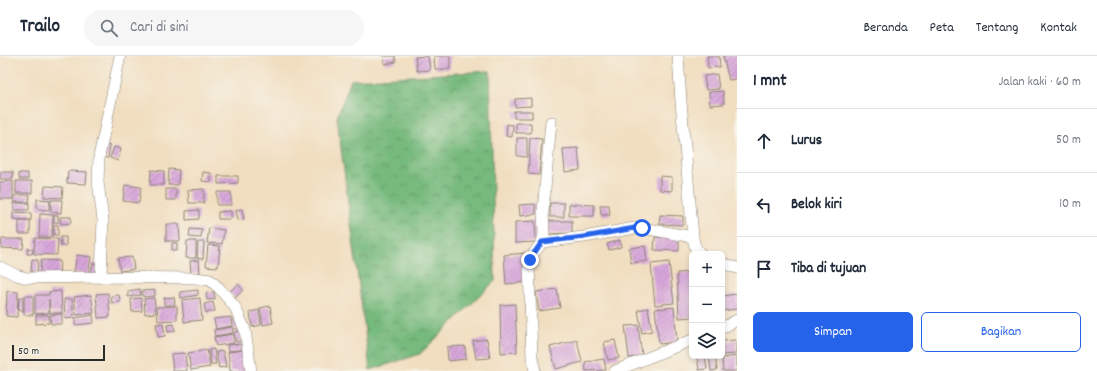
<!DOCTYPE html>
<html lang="id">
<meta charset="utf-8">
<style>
body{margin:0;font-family:Dekko,sans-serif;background:#f6f6f7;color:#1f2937}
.controls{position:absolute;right:12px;bottom:12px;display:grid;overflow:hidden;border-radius:6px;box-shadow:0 2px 6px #0003}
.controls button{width:36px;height:36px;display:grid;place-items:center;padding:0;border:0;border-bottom:1px solid #e0e1e3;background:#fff;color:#1f2937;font:20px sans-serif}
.scale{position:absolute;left:12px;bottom:10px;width:93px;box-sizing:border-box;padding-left:4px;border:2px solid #2b2b2b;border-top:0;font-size:11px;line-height:14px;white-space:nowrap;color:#2b2b2b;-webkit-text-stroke:3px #f7f3e8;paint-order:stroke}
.stop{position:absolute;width:12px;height:12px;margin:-9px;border:3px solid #2563eb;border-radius:50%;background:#fff}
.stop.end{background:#2563eb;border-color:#fff;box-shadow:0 1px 4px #0008}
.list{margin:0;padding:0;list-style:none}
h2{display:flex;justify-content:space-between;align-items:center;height:52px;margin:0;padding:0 16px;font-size:17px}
h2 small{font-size:13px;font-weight:400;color:#747a83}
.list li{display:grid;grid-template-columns:26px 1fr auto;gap:12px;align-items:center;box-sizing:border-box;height:64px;padding:0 16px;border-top:1px solid #e0e1e3}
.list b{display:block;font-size:15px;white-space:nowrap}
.list em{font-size:13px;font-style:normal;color:#747a83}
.actions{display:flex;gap:8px;padding:12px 16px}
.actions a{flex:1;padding:9px 0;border:1px solid #2563eb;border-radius:6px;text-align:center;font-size:14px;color:#2563eb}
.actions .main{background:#2563eb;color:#fff}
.icon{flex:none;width:22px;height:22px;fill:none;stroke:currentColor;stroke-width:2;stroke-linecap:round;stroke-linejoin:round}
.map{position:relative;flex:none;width:737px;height:315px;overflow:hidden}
header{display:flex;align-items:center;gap:24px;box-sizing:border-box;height:56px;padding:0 20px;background:#fff;border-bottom:1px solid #e0e1e3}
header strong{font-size:19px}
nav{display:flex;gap:22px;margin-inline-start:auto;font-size:14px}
.search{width:280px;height:36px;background:#f6f6f7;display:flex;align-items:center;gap:10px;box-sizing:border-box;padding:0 14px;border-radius:22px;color:#747a83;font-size:15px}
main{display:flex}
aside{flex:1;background:#fff}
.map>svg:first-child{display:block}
.forest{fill:url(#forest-crowns);stroke:#517254}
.building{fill:url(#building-hatch)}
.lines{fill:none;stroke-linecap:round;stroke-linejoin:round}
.minor-casing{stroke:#8e8476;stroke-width:12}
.minor{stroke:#fff;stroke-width:11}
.route{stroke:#2563eb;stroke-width:5}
</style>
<header>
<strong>Trailo</strong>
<div class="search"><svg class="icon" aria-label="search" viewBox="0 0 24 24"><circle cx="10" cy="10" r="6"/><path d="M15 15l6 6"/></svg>Cari di sini</div>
<nav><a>Beranda</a><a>Peta</a><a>Tentang</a><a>Kontak</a></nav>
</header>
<main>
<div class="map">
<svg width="737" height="315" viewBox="0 0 737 315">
<defs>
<pattern id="forest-crowns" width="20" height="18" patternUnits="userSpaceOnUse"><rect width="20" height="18" fill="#77ba7d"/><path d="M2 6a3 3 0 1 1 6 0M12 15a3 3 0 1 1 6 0" fill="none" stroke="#629767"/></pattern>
<pattern id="building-hatch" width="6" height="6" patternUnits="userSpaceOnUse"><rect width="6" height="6" fill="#d8a6db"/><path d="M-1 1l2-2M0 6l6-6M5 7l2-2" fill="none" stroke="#af87b2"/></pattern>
</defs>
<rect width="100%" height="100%" fill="#f7f3e8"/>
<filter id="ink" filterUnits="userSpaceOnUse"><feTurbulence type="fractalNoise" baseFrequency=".025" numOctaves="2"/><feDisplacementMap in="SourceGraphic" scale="8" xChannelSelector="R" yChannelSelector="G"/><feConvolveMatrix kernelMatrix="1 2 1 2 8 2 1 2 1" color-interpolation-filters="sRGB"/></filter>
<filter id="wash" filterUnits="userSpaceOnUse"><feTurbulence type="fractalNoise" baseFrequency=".012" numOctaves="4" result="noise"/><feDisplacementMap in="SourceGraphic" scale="16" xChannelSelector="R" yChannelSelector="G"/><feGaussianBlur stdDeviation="0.9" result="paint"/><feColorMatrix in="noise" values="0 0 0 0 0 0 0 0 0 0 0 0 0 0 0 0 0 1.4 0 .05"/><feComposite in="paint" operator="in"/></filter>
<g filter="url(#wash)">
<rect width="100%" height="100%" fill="#f1dec0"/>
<path class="forest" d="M490,15L495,225L420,298L370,314L337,61L351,24Z"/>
<g id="blocks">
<path class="building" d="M383,0H395L396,6L385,8Z
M428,0L430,14L417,15L415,1Z
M434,0H450V13H435Z
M707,0H719L720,11L708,12Z
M723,0H737V23L729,24Z
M717,18L719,33L706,34L704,20Z
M723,35L724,48L710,49L709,36Z
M531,42V50L515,51V43Z
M514,55H532V62H514Z
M516,67H531V77H516Z
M507,68L513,69L512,81L506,80Z
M517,82H527V101L517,100Z
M530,82L542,83L539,119L528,118Z
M103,89L110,90L108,102L101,101Z
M114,91L121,93L118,105L110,102Z
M578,92L580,114L565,116L563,93Z
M169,113L179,114L178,129H168Z
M151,114L164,115V129H150Z
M68,115L87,116L86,128L67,127Z
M0,116H13V123H0Z
M203,116L211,117V126L202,125Z
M19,117H28V123H19Z
M218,120H238V127L218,128Z
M660,120L672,121V135L660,134Z
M13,125V143H0V126Z
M16,125H32V137H16Z
M125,129L141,131L139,147L123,145Z
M45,130L63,131L62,142L44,141Z
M166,133H176V144H166Z
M204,133V147H189L188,134Z
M217,136H231V149H217Z
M15,139H30L29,146H14Z
M37,143L50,144L49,154L37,153Z
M51,144H62L61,157L51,156Z
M14,147H29V154H14Z
M550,147H564V161H550Z
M535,148L536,158L520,160L519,149Z
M569,148L594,149V160H569Z
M600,149H609L610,159H601Z
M242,153L244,163L238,164L236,154Z
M199,154V163L186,164V155Z
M231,155V163H218V156Z
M13,156L31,157V164L13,163Z
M40,158L53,159L52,181H39Z
M54,159H58V167L54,166Z
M660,159L683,160V169L659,168Z
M60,161H71V167L61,168Z
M19,165H30V178H19Z
M535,165L536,186L515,187V166Z
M547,165H572V177L547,178Z
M166,168H179L180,185H166Z
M54,169H58V179H54Z
M209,172L224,174L222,188L207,187Z
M190,173L202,174L201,182L189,181Z
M60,181H66V190H61Z
M655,181L679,182V195L654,194Z
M35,182L58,183L57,199L34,198Z
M2,183H24L23,193L1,192Z
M620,184L621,191L609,194L607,188Z
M187,185H196V202H186Z
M198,186H204L203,203L197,202Z
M172,187H177V195L172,194Z
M208,189L220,190L218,211L206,210Z
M645,190L647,205L631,207L629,192Z
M28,192L33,193L32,198H27Z
M526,197L528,226L506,228L504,199Z
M77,199L91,201L88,219L74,216Z
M132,201L134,213L120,215L118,202Z
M32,203L38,204L37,217L31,216Z
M41,204L60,205L59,220L40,218Z
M199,204L200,217L191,218L190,205Z
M669,206L674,247L655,249L651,208Z
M93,207L98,208L95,220L90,219Z
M692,216V261L679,262L677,217Z
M238,228L243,234L235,242L229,236Z
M140,233L141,239L128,241V235Z
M557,233L560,252L539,255L536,236Z
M155,234V240L143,241L142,235Z
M198,234V239L181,242L180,236Z
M7,235L18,236L17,261L6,260Z
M61,235L62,257H50L49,243V257L35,258V239H49V236Z
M214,236L215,243L207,244L206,237Z
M108,237L110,261L98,262L96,238Z
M737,238V253L722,255V240Z
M91,239L94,257L76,259L74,241Z
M119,239L120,246L112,247L111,240Z
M24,240H33V259H24Z
M174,241L175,249H164V242Z
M19,242H23V255L18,254Z
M141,242L142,255L132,256L131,243Z
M154,242L156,257L145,258L144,243Z
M200,242L202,264L184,266L182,244Z
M64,243H72L74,262L65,263Z
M213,246L215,255L206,257L204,248Z
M515,248L517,296L501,297L500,249Z
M177,250V264L158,265L157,251Z
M270,250L273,267L263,269L260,252Z
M674,251L677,286L659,288L655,253Z
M648,252L652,275L642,277L638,254Z
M259,254L261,269L252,271L250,256Z
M62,258V268H51L50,259Z
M36,259H49V267L36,268Z
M93,259L94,267L75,269V262Z
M231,261L232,270L216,273L214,263Z
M233,263H239L240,273H234Z
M163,267L165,280L158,281L156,268Z
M174,268L175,275L168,276L167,269Z
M638,269L642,300L629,302L625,270Z
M232,271L233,277L215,280L214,274Z
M240,275L242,285L236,286L234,276Z
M233,278L234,287L216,290L214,281Z
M487,283L490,302L476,303L473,285Z
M577,284L582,306L556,313L550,291Z
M615,284L619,302L608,304L604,286Z
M736,284V298L722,299V285Z
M242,288V294L228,295L227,289Z
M465,290L466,303L448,305L447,291Z
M214,293L216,308H211L209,294Z
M207,294L210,311L191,314L188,297Z
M244,294L246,315H230L228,296Z
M223,295L226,311L219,312L216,296Z
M185,297L187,315H173L171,298Z
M697,300H705L707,313L699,314Z
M709,300H715L717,314L711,315Z
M737,300V315H723L722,302Z
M604,303L606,314L586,315L585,306Z"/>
</g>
</g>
<g filter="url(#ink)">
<use href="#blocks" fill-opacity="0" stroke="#8e8476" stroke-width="1"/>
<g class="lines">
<defs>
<path id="minor" d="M678,0L681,46L693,181C694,188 695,194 701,198
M542,186L584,181L635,172H642L693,181
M722,207L737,212
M0,211L16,219L27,222L101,221L195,222L210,224L219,232L235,251L245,274L251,315
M101,221L103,164L98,126L99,101L120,0
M722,272L737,264
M535,315L532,301L529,208L532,200L542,186L544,178L543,155L551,66
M615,315L692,284"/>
</defs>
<use href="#minor" class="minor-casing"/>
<use href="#minor" class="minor"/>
</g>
</g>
<g class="lines" filter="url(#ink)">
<path class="route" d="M530,204L532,200L542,186L584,181L635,172H642"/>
</g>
</svg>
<div class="controls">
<button>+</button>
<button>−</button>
<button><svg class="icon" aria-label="layers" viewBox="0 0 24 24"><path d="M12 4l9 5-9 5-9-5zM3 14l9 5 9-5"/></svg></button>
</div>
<div class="scale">50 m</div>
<div class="stop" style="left:642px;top:172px"></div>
<div class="stop end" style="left:530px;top:204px"></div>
</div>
<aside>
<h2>1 mnt<small>Jalan kaki · 60 m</small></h2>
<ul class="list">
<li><svg class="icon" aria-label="ahead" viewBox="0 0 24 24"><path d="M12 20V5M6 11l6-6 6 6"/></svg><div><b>Lurus</b></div><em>50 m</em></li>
<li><svg class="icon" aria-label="left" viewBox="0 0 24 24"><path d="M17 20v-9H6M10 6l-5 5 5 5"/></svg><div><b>Belok kiri</b></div><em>10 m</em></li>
<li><svg class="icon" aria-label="arrive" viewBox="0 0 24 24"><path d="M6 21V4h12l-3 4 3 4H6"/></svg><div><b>Tiba di tujuan</b></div></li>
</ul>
<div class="actions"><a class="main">Simpan</a><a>Bagikan</a></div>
</aside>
</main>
